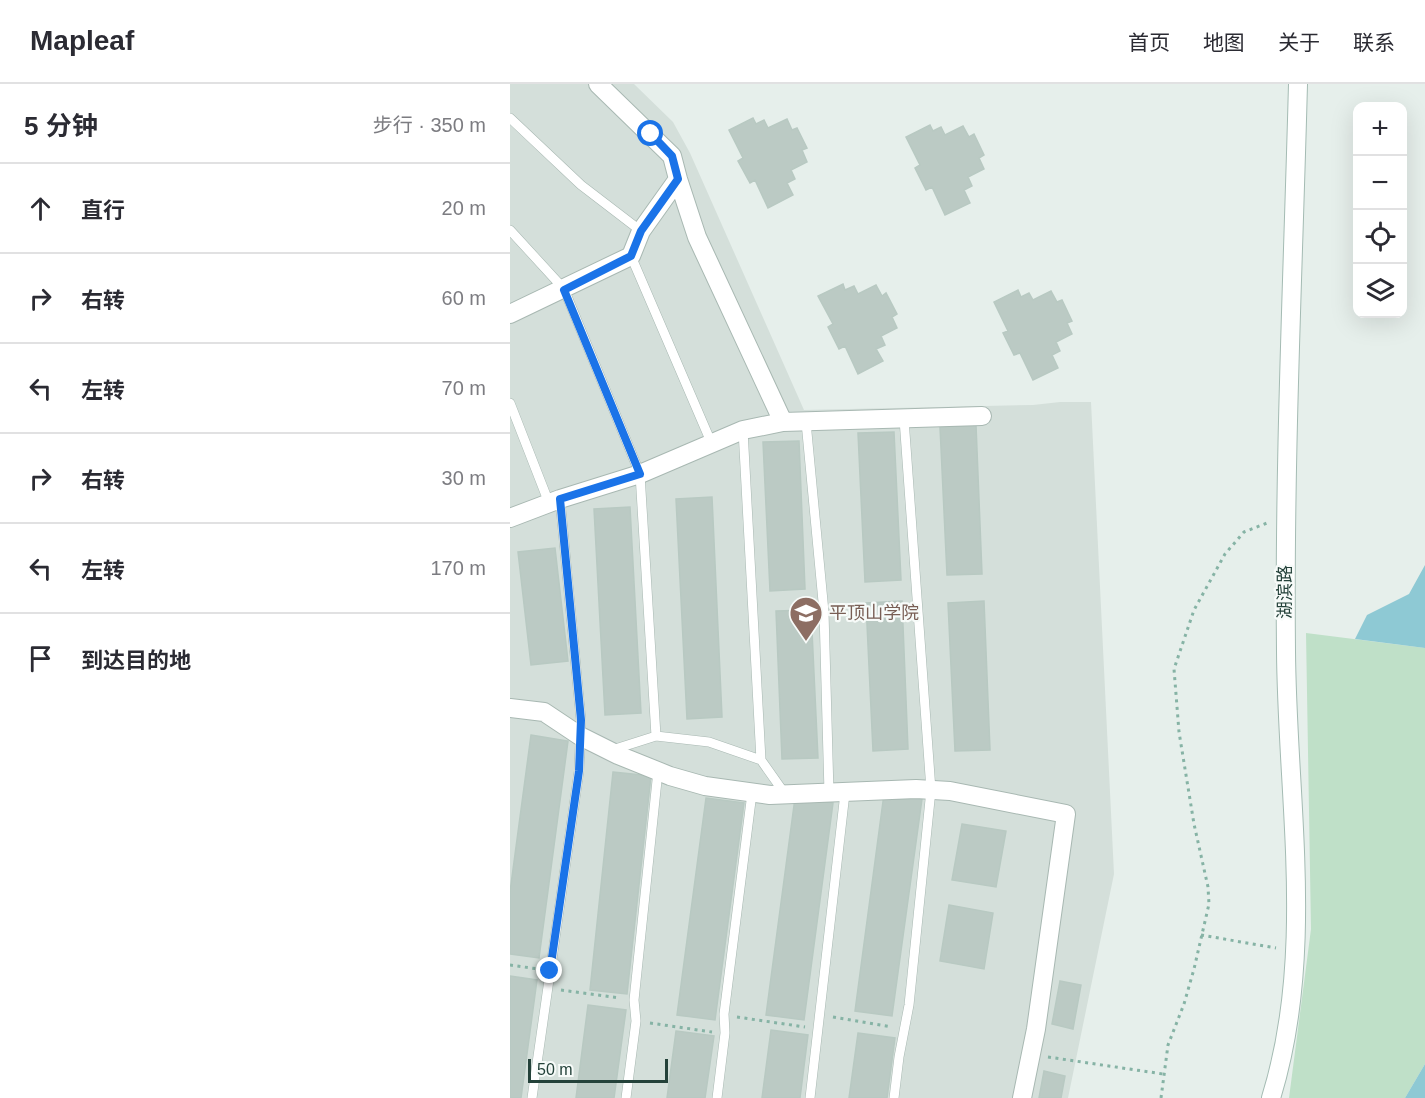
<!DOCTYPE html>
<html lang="zh">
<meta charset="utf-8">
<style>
body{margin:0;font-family:Helvetica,"Noto Sans SC",sans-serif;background:#f7f7f7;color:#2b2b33}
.controls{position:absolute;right:18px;top:18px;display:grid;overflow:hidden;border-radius:12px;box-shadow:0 6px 24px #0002}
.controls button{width:54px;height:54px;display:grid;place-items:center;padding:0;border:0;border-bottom:2px solid #e1e1e2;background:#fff;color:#2b2b33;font:30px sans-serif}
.scale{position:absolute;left:18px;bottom:15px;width:140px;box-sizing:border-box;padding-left:6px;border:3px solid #24423a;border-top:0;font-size:16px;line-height:21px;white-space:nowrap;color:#24423a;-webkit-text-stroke:4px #f7fbf9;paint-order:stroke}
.stop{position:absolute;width:18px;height:18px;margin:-14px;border:4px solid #1a73e8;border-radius:50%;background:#fff}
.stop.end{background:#1a73e8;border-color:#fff;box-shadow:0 2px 6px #0008}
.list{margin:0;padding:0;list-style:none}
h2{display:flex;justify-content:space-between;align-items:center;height:78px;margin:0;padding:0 24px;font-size:26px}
h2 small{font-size:20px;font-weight:400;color:#7c7c81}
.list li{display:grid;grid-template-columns:39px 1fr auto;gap:18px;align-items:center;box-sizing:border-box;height:90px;padding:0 24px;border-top:2px solid #e1e1e2}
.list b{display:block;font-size:22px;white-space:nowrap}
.list em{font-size:20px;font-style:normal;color:#7c7c81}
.icon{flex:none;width:33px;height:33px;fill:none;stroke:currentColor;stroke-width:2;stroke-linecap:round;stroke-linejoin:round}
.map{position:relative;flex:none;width:915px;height:1014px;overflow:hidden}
header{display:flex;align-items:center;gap:36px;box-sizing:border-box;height:84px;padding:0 30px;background:#fff;border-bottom:2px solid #e1e1e2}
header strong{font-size:28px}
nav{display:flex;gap:33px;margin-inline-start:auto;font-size:21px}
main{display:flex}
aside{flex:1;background:#fff}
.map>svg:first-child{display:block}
.built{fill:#d4dfda}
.green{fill:#bfe0c8}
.water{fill:#8ec9d4}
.building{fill:#bbcac4;stroke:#b8c9c2;stroke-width:1.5}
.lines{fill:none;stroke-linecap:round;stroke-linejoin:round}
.lane-casing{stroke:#a8b8b2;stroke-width:10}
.street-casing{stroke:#a8b8b2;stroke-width:20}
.secondary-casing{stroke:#a4bbb3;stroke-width:20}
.path{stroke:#86b3a5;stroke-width:3;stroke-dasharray:3 4.5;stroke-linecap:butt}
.lane{stroke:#fff;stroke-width:9}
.street{stroke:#fff;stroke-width:18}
.secondary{stroke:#fff;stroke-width:18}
.route{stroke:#1a73e8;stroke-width:8}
.labels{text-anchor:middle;stroke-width:4.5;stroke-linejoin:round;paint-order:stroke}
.street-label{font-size:18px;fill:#24423a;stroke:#f7fbf9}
.education-label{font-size:18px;fill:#785e54;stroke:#f7fbf9;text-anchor:start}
</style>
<header>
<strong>Mapleaf</strong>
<nav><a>首页</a><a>地图</a><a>关于</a><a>联系</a></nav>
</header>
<main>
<aside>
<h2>5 分钟<small>步行 · 350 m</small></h2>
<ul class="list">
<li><svg class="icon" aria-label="ahead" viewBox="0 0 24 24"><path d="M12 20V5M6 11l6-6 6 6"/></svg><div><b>直行</b></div><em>20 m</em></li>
<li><svg class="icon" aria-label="right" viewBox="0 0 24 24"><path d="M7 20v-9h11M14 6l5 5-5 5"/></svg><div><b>右转</b></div><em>60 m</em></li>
<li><svg class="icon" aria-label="left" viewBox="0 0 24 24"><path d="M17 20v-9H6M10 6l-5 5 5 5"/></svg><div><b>左转</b></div><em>70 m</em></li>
<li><svg class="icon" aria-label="right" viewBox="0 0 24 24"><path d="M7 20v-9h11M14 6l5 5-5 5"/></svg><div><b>右转</b></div><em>30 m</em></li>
<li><svg class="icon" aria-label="left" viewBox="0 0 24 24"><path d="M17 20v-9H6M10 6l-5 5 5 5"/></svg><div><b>左转</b></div><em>170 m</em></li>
<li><svg class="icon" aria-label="arrive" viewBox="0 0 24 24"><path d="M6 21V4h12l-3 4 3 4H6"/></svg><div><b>到达目的地</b></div></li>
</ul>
</aside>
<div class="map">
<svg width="915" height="1014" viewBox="0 0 915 1014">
<rect width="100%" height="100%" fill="#e6efeb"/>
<path class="built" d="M0,0H124L163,38L180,69L294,326L523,321L550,318H581L604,790L558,1014H0Z"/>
<path class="green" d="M796,549L915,564V980L895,1014H779L801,845Z"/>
<path class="water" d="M915,481V564L845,555L857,531L899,510Z
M915,980V1014H895Z"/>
<path class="building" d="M243,34L246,40L254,36L258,44L277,35L282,46L287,44L297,64L292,66L297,78L281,86L285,95L277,99L283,111L258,124L245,96L240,99L228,77L233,74L219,46Z
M420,41L423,47L431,43L435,51L453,42L459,53L464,50L474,71L469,74L474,85L458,93L462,102L454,106L460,119L435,131L422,103L416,106L405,84L410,81L396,53Z
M333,200L335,206L344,202L348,210L366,201L372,212L376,209L387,230L382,233L387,244L371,252L375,261L366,265L373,277L348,290L335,262L329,265L318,243L323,240L308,212Z
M508,206L511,213L519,209L523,216L541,207L547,218L552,216L562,237L557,239L562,250L546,258L550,267L542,271L548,284L523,296L510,269L504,271L493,249L498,247L484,218Z
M466,341L472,490L437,491L430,343Z
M384,348L391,496L355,498L348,349Z
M289,357L295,505L260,507L253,358Z
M202,413L212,633L177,635L166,415Z
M120,423L131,629L95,631L84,425Z
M45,464L58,577L21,581L8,468Z
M392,517L398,665L363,667L356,519Z
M474,517L480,666L445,667L438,519Z
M301,526L308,674L272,675L266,527Z
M21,651L58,657L29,874L0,870V808Z
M103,688L141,692L117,910L80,906Z
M374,710L412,715L382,932L345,927Z
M196,714L234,719L205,936L167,931Z
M285,714L323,719L294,936L256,931Z
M452,740L496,747L486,803L442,796Z
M439,821L483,829L474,885L430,877Z
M0,892L27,896L11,1014H0Z
M550,897L571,901L563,945L542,940Z
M78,921L116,926L104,1014H66Z
M261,946L298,951L290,1014H252Z
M166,947L204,952L195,1014H157Z
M348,949L385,954L377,1014H339Z
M534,987L555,992L551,1014H529Z"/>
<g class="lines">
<defs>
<path id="lane" d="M0,34L71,101L131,147
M0,146L54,205L130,390L146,652
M121,172L201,358
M0,319L39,419
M296,338L314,528L319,709
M233,346L251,676
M102,666L146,652L199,658L251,676L275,710
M22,1014L69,687L71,636L50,415
M116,1014L126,937L124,916L148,687
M207,1014L215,949L214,930L242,709
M300,1014L335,709
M384,1014L389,973L399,921L421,706L394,335"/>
<path id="street" d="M88,0L162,72L168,95L187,153L273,338
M0,230L121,172L131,147L168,95
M0,434L50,415L130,390L233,346L273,338L472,332
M0,624L34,628L70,652L108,671L160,692L195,702L260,711L406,705L440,707L556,730L526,945L512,1014"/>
<path id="secondary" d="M761,1014C806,869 777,716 776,567C774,378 783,189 788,0"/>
</defs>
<use href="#lane" class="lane-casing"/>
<use href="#street" class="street-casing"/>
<use href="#secondary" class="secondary-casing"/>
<path class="path" d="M691,851L766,864
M0,881L28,885
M51,906L110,914
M227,933L295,943
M323,933L382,943
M140,939L202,948
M538,973L653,990
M651,1014L658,961L674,920L684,885L699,820L698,803L684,740L669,648L664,585L684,526L715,470L734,448L757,439"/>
<use href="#lane" class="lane"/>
<use href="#street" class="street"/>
<use href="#secondary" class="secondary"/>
</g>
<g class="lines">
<path class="route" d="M40,887L69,687L71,636L50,415L130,390L54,206L121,172L131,147L168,95L162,72L141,50"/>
</g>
<defs>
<symbol id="university-pin" viewBox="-11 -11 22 30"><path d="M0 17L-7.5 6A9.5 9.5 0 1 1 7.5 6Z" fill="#8d6e63" stroke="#f7fbf9"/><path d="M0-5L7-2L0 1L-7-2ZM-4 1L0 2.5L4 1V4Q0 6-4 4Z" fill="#fff"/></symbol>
</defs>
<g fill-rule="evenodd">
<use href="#university-pin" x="277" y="510" width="38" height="52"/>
</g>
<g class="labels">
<g class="street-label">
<text transform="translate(775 508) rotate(-90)" y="6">湖滨路</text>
</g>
<g class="education-label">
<text x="319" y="535">平顶山学院</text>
</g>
</g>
</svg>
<div class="controls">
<button>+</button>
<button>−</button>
<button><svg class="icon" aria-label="locate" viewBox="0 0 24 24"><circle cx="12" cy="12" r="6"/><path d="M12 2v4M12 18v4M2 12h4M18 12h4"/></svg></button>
<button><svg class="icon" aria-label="layers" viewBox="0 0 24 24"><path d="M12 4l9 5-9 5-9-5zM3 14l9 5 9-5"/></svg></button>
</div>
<div class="scale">50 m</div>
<div class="stop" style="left:141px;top:50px"></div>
<div class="stop end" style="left:40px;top:887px"></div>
</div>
</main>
